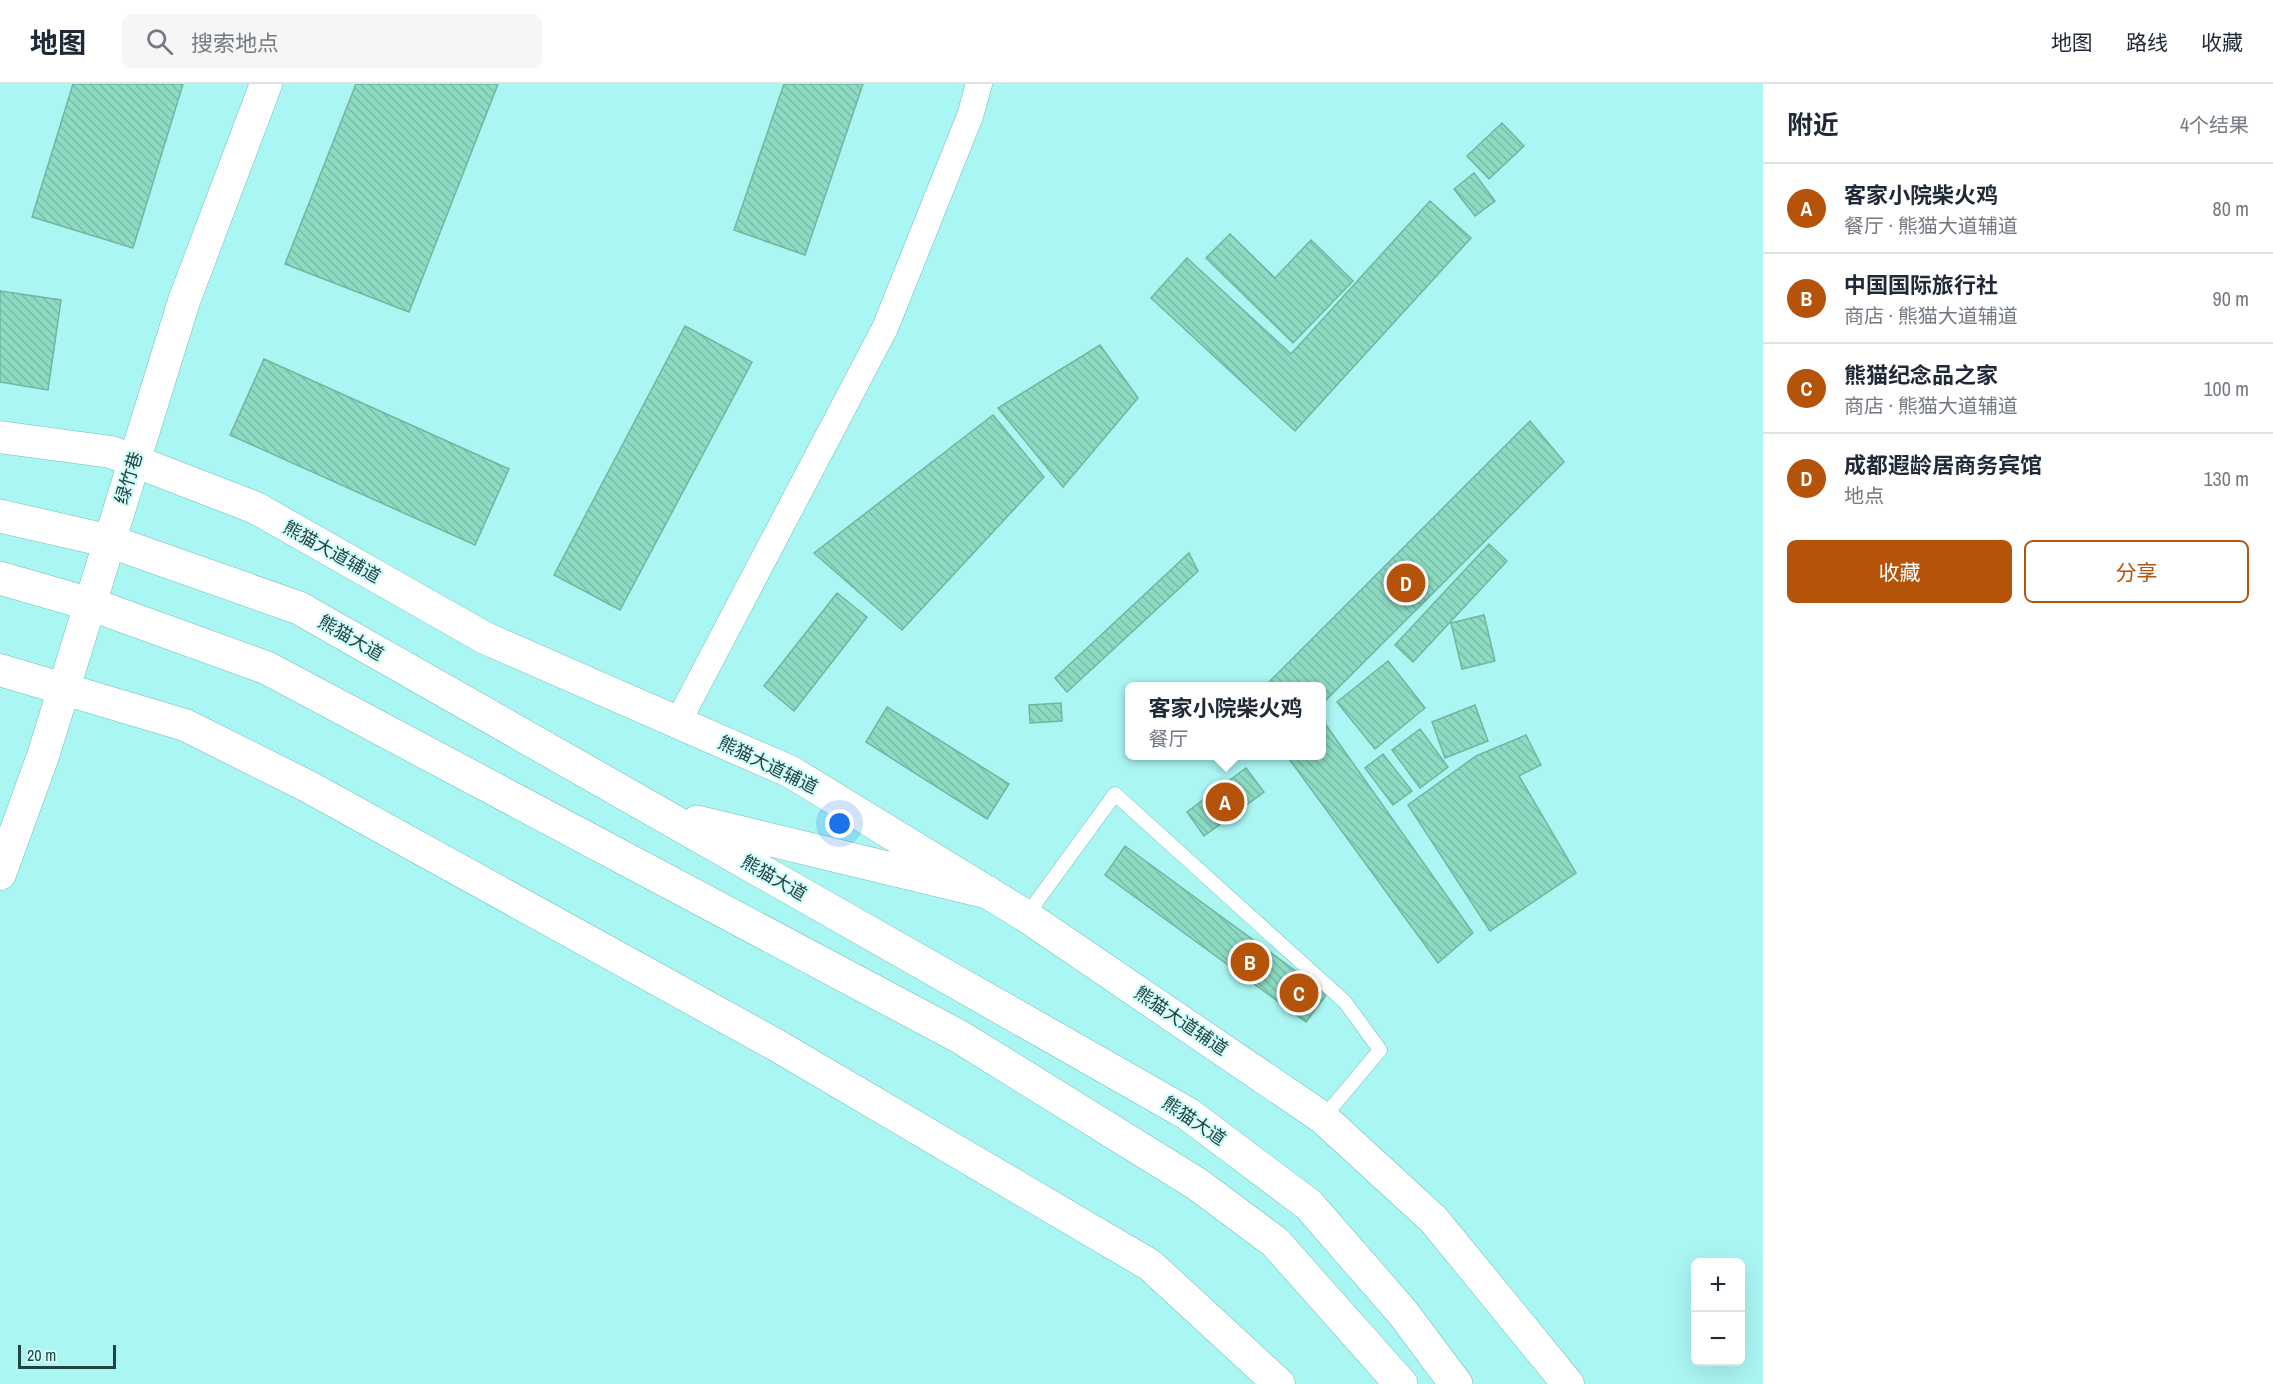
<!DOCTYPE html>
<html lang="zh">
<meta charset="utf-8">
<style>
body{margin:0;font-family:"Archivo Narrow","Noto Sans SC",sans-serif;background:#f6f6f7;color:#1f2937}
.controls{position:absolute;right:18px;bottom:18px;display:grid;overflow:hidden;border-radius:9px;box-shadow:0 6px 24px #0002}
.controls button{width:54px;height:54px;display:grid;place-items:center;padding:0;border:0;border-bottom:2px solid #e0e1e3;background:#fff;color:#1f2937;font:30px sans-serif}
.scale{position:absolute;left:18px;bottom:15px;width:98px;box-sizing:border-box;padding-left:6px;border:3px solid #234342;border-top:0;font-size:16px;line-height:21px;white-space:nowrap;color:#234342;-webkit-text-stroke:4px #d1fdfb;paint-order:stroke}
.you{position:absolute;left:840px;top:740px;width:21px;height:21px;margin:-15px;border:4px solid #fff;border-radius:50%;background:#1a73e8;box-shadow:0 0 0 9px #1a73e833}
.badge{display:grid;place-items:center;width:39px;height:39px;border-radius:50%;background:#b45309;color:#fff;font-size:20px;font-weight:700}
.pin{position:absolute;translate:-50% -50%;border:3px solid #fff;box-shadow:0 2px 6px #0006}
.popup{position:absolute;left:1125px;top:598px;width:201px;height:78px;box-sizing:border-box;display:grid;place-content:center;border-radius:9px;background:#fff;filter:drop-shadow(0 2px 4px #0005);font-size:20px;white-space:nowrap;color:#747a83}
.popup b{font-size:22px;color:#1f2937}
.popup::after{content:'';position:absolute;left:50%;top:100%;margin-left:-12px;border:12px solid transparent;border-top-color:#fff}
.list{margin:0;padding:0;list-style:none}
h2{display:flex;justify-content:space-between;align-items:center;height:78px;margin:0;padding:0 24px;font-size:26px}
h2 small{font-size:20px;font-weight:400;color:#747a83}
.list li{display:grid;grid-template-columns:39px 1fr auto;gap:18px;align-items:center;box-sizing:border-box;height:90px;padding:0 24px;border-top:2px solid #e0e1e3}
.list b{display:block;font-size:22px;white-space:nowrap}
.list p{margin:0;font-size:20px;white-space:nowrap;color:#747a83}
.list em{font-size:20px;font-style:normal;color:#747a83}
.actions{display:flex;gap:12px;padding:18px 24px}
.actions a{flex:1;padding:14px 0;border:2px solid #b45309;border-radius:9px;text-align:center;font-size:21px;color:#b45309}
.actions .main{background:#b45309;color:#fff}
.icon{flex:none;width:33px;height:33px;fill:none;stroke:currentColor;stroke-width:2;stroke-linecap:round;stroke-linejoin:round}
.map{position:relative;flex:none;width:1763px;height:1300px;overflow:hidden}
header{display:flex;align-items:center;gap:36px;box-sizing:border-box;height:84px;padding:0 30px;background:#fff;border-bottom:2px solid #e0e1e3}
header strong{font-size:28px}
nav{display:flex;gap:33px;margin-inline-start:auto;font-size:21px}
.search{width:420px;height:54px;background:#f6f6f7;display:flex;align-items:center;gap:15px;box-sizing:border-box;padding:0 21px;border-radius:9px;color:#747a83;font-size:22px}
main{display:flex}
aside{flex:1;background:#fff}
.map>svg:first-child{display:block}
.building{fill:url(#building-back-hatch);stroke:#72b5a0;stroke-width:1.5}
.lines{fill:none;stroke-linecap:round;stroke-linejoin:round}
.service-casing{stroke:#72bcba;stroke-width:15}
.minor-casing{stroke:#72bcba;stroke-width:27}
.tertiary-casing{stroke:#72bcba;stroke-width:33}
.secondary-casing{stroke:#72bcba;stroke-width:34}
.service{stroke:#fff;stroke-width:14}
.minor{stroke:#fff;stroke-width:26}
.tertiary{stroke:#fff;stroke-width:32}
.secondary{stroke:#fff;stroke-width:33}
.labels{text-anchor:middle;stroke-width:4.5;stroke-linejoin:round;paint-order:stroke}
.street-label{font-size:18px;fill:#234342;stroke:#d1fdfb}
</style>
<header>
<strong>地图</strong>
<div class="search"><svg class="icon" aria-label="search" viewBox="0 0 24 24"><circle cx="10" cy="10" r="6"/><path d="M15 15l6 6"/></svg>搜索地点</div>
<nav><a>地图</a><a>路线</a><a>收藏</a></nav>
</header>
<main>
<div class="map">
<svg width="1763" height="1300" viewBox="0 0 1763 1300">
<defs>
<pattern id="building-back-hatch" width="6" height="6" patternUnits="userSpaceOnUse" patternTransform="scale(1.5)"><rect width="6" height="6" fill="#8ddbc3"/><path d="M-1 5l2 2M0 0l6 6M5-1l2 2" fill="none" stroke="#79bda9"/></pattern>
</defs>
<rect width="100%" height="100%" fill="#aaf6f3"/>
<path class="building" d="M73,0H183L133,164L32,133Z
M356,0H498L409,228L285,180Z
M784,0H863L805,171L734,146Z
M1502,39L1524,62L1489,95L1467,72Z
M1474,89L1495,117L1475,132L1454,105Z
M1430,117L1471,154L1295,347L1151,214L1187,174L1291,270Z
M1230,150L1275,194L1311,156L1353,197L1293,259L1206,174Z
M0,207L61,216L48,306L0,298Z
M685,242L752,278L620,526L554,491Z
M1100,261L1138,314L1063,403L998,324Z
M264,275L509,385L475,461L230,351Z
M993,331L1044,393L902,546L814,469Z
M1530,337L1564,378L1321,621V602H1265Z
M1489,460L1507,477L1413,578L1395,561Z
M1189,469L1198,487L1067,608L1055,594Z
M837,509L867,533L794,627L764,602Z
M1484,531L1495,577L1462,585L1451,539Z
M1388,577L1425,624L1375,665L1337,618Z
M1061,619L1062,637L1030,639L1029,621Z
M1475,621L1488,657L1445,674L1432,638Z
M887,623L1009,700L987,735L866,658Z
M1321,634L1473,849L1438,879L1287,672H1321Z
M1420,645L1448,683L1420,704L1392,666Z
M1526,651L1541,681L1519,692L1576,789L1490,847L1408,721L1476,672Z
M1383,670L1412,707L1393,721L1365,684Z
M1246,684L1264,708L1204,752L1187,728Z
M1125,762L1327,910L1306,938L1105,791Z"/>
<g class="lines">
<defs>
<path id="service" d="M1026,832L1115,710L1345,918L1380,966L1323,1034"/>
<path id="minor" d="M678,638L885,244L970,32L979,0"/>
<path id="tertiary" d="M0,353L111,368L256,424L485,554L791,688L1026,832L1323,1034L1434,1136L1568,1300
M0,586L185,641L309,703L776,961L1150,1181L1279,1300
M0,790L43,672L184,217L266,0"/>
<path id="secondary" d="M0,432L109,457L299,524L1188,1030L1309,1121L1403,1229L1456,1300
M0,494L90,520L267,584L960,953L1197,1100L1275,1158L1401,1300
M697,738L987,808"/>
</defs>
<use href="#service" class="service-casing"/>
<use href="#minor" class="minor-casing"/>
<use href="#tertiary" class="tertiary-casing"/>
<use href="#secondary" class="secondary-casing"/>
<use href="#service" class="service"/>
<use href="#minor" class="minor"/>
<use href="#tertiary" class="tertiary"/>
<use href="#secondary" class="secondary"/>
</g>
<g class="labels">
<g class="street-label">
<text transform="translate(129 394) rotate(-73)" y="6">绿竹巷</text>
<text transform="translate(332 468) rotate(29)" y="6">熊猫大道辅道</text>
<text transform="translate(351 554) rotate(30)" y="6">熊猫大道</text>
<text transform="translate(768 681) rotate(26)" y="6">熊猫大道辅道</text>
<text transform="translate(774 794) rotate(30)" y="6">熊猫大道</text>
<text transform="translate(1181 937) rotate(34)" y="6">熊猫大道辅道</text>
<text transform="translate(1194 1037) rotate(34)" y="6">熊猫大道</text>
</g>
</g>
</svg>
<div class="controls">
<button>+</button>
<button>−</button>
</div>
<div class="scale">20 m</div>
<div class="you"></div>
<div class="pin badge" style="left:1225px;top:718px">A</div>
<div class="popup"><b>客家小院柴火鸡</b>餐厅</div>
<div class="pin badge" style="left:1250px;top:878px">B</div>
<div class="pin badge" style="left:1299px;top:909px">C</div>
<div class="pin badge" style="left:1406px;top:499px">D</div>
</div>
<aside>
<h2>附近<small>4个结果</small></h2>
<ul class="list">
<li><span class="badge">A</span><div><b>客家小院柴火鸡</b><p>餐厅 · 熊猫大道辅道</p></div><em>80 m</em></li>
<li><span class="badge">B</span><div><b>中国国际旅行社</b><p>商店 · 熊猫大道辅道</p></div><em>90 m</em></li>
<li><span class="badge">C</span><div><b>熊猫纪念品之家</b><p>商店 · 熊猫大道辅道</p></div><em>100 m</em></li>
<li><span class="badge">D</span><div><b>成都遐龄居商务宾馆</b><p>地点</p></div><em>130 m</em></li>
</ul>
<div class="actions"><a class="main">收藏</a><a>分享</a></div>
</aside>
</main>
